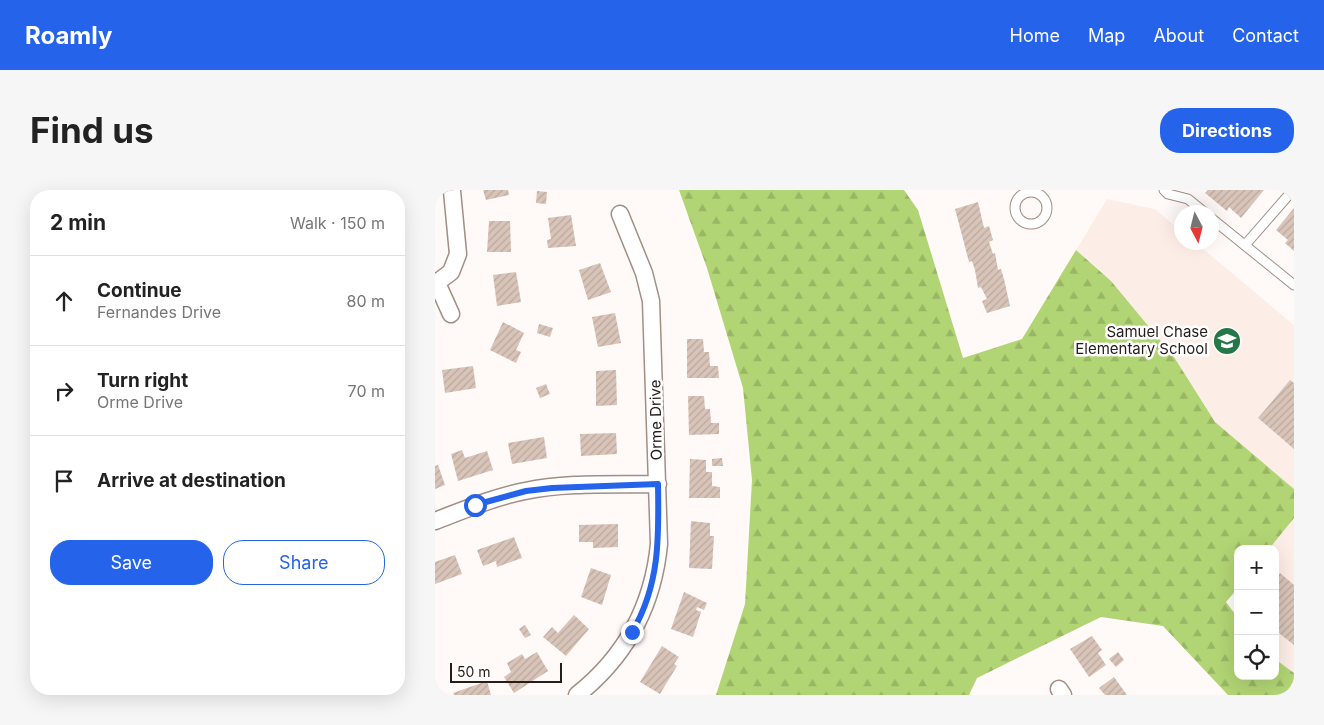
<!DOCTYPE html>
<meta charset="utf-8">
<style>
body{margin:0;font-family:Inter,sans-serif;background:#f6f6f6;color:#222}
.controls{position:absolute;right:15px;bottom:15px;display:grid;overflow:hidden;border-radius:10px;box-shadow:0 5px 20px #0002}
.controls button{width:45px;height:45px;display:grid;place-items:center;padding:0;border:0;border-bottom:1px solid #e0e0e0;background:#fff;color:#222;font:25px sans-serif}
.compass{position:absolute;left:739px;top:15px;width:45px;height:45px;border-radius:50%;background:#fff;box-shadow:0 5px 20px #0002;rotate:173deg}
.scale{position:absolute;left:15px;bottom:12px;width:112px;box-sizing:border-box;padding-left:5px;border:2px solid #241d19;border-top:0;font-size:14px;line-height:18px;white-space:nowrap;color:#241d19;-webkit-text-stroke:4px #fff;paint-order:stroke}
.stop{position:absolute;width:15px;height:15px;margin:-11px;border:4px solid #2563eb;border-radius:50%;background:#fff}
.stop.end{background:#2563eb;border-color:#fff;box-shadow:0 1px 5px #0008}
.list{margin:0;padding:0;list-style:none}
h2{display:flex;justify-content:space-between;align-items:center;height:65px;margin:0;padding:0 20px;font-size:21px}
h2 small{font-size:16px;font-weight:400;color:#767676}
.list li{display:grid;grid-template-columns:32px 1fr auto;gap:15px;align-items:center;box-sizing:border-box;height:90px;padding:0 20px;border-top:1px solid #e0e0e0}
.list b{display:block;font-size:19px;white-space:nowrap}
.list p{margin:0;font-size:16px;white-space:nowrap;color:#767676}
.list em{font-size:16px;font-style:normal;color:#767676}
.actions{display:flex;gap:10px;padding:15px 20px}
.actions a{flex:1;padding:11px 0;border:1px solid #2563eb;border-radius:20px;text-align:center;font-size:18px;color:#2563eb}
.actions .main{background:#2563eb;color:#fff}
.icon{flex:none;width:28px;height:28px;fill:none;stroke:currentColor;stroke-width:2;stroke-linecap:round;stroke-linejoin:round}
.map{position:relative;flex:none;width:859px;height:505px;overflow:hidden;border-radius:20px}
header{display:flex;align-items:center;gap:30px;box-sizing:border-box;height:70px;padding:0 25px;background:#2563eb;color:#fff}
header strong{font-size:24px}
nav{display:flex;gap:28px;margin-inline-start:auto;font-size:18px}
.intro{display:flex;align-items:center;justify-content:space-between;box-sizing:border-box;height:120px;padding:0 30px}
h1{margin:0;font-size:35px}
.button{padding:12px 22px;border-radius:20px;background:#2563eb;color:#fff;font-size:18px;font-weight:700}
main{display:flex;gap:30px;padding:0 30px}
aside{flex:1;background:#fff;border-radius:20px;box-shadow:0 5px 20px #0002}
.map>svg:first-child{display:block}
.education{fill:#fceee7}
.forest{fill:url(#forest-firs)}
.building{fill:url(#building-hatch)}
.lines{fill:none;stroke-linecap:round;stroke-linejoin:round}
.service-casing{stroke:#a28e84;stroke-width:11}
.minor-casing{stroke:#a28e84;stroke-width:19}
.service{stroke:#fff;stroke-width:9}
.minor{stroke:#fff;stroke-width:16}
.route{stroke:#2563eb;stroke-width:6}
.labels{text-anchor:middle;stroke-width:5;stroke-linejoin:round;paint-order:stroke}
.poi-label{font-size:15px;fill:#241d19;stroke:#fff;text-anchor:end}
.street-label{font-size:15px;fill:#241d19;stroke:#fff}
</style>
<header>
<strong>Roamly</strong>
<nav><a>Home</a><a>Map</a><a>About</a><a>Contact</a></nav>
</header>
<div class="intro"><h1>Find us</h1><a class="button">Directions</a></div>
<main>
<aside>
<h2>2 min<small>Walk · 150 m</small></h2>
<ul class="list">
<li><svg class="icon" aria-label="ahead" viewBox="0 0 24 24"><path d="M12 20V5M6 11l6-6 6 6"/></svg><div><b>Continue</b><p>Fernandes Drive</p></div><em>80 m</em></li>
<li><svg class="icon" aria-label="right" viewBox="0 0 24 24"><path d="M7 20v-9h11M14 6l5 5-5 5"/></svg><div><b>Turn right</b><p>Orme Drive</p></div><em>70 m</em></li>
<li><svg class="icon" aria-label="arrive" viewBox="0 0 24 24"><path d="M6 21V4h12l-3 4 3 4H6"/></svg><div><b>Arrive at destination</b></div></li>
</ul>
<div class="actions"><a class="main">Save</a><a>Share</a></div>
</aside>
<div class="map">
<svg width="859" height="505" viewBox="0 0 859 505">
<defs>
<pattern id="forest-firs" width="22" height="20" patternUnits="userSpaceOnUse" patternTransform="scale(1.25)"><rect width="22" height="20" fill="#b1d474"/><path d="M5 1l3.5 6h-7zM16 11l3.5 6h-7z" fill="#98b664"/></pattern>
<pattern id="building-hatch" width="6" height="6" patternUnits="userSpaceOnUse" patternTransform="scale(1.25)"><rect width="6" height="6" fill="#d9c4b9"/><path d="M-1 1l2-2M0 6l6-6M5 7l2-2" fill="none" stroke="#baa89e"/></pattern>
</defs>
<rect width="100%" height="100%" fill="#fffaf8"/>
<path class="education" d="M672,9L720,19L746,41V52L761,53L859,135V299L780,232L739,167L676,91L641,60Z
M859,328V483L840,469V359H834Z"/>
<path class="forest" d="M244,0H469L483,20L528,168L587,149L641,60L676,91L739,167L780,232L859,299V328L834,359H803V398L791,412L803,428V486H840V469L859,483V505H793L728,436L666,427L542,488L534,505H281L310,414L317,290L308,198L272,78Z"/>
<path class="building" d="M48,0H73L74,5L51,10Z
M773,0H829L806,28L794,17L792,21L770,3Z
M102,1L112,2L111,14L101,13Z
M543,12L549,38L554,36L558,50L554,52L558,64L560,63L563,80L566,79L569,89L575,116L552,123L547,111L552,109L546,97L543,98L540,80L537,71L534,72L520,19Z
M859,18V61L850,53L853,50L841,40Z
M136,25L141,56L113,58L112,50L116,49L113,28Z
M54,31H75L76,62H52Z
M165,73L176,102L153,110L144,80Z
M81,82L86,112L62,116L58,85Z
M180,123L186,153L163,157L157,127Z
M68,132L89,143L81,160L86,162L81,173L55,160Z
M104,134L118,138L115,147L102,143Z
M252,149H268L269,162H274L275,176H283L284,188H252Z
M38,176L41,198L10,203L7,180Z
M181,180L182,215L161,216V181Z
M855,190L859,193V259L823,228Z
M111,194L115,204L105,208L101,198Z
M253,206H269L270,219H275L276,233H284V244L254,245Z
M181,243L182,264L146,266L145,244Z
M109,247L112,268L77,274L73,253Z
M27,260L30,268L52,261L58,280L23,291L16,264Z
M287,268L288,276H277V269Z
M255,269L271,270V282H277V296L285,297V308H254Z
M3,275L10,295L0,299V276Z
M256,331L275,333V346H279L277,379L254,378Z
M183,334V357L158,358V352H144V335Z
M79,347L87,368L62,377L61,371L48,376L42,360Z
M20,365L27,384L0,394V372Z
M156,378L176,385L167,415L146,407Z
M845,383L859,395V455L840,440V389Z
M249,402L272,413L269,420L262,417L261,420L266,422L258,447L236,439Z
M139,425L154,439L131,466L108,447L117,437L123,443Z
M90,435L96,445L90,448L84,439Z
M657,446L667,460L663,463L671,475L654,487L635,459Z
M227,456L244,467L239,474L242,476L225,504L205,492Z
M102,462L113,481L79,503L69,487L76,482L72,473L87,464L90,469Z
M683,462L689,470L681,477L674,469Z
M679,487L692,505H670L664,498Z
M52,491L56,505H19L18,503Z"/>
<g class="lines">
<defs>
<path id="service" d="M729,0L733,4L753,9L769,22
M580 18a16 16 0 1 1 32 0a16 16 0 1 1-32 0Z
M776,28L859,95
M810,55L858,0"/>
<path id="minor" d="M2,93L16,124
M0,94L16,82L23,64L17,1
M0,331C29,320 59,307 90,301C133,292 180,295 223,294
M624,499L628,505
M142,505C190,467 218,416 224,354L216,111L209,83L185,24"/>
</defs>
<use href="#service" class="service-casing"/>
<use href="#minor" class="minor-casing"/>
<use href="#service" class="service"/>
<use href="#minor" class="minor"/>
</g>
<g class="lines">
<path class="route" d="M40,315L91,301L117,298L223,294C224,346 225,395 197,442"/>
</g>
<defs>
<symbol id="school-disc" viewBox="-11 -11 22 22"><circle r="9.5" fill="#257748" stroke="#fff"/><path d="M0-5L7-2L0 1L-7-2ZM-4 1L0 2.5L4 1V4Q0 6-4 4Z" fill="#fff"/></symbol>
</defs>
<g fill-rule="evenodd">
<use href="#school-disc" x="776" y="135" width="32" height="32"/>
</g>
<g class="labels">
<g class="poi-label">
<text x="773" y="147">Samuel Chase<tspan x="773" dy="17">Elementary School</tspan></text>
</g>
<g class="street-label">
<text transform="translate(221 230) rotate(-91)" y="5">Orme Drive</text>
</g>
</g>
</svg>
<div class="controls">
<button>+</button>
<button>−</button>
<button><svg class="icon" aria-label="locate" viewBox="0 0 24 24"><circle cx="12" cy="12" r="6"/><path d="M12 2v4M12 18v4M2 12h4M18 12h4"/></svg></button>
</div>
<svg class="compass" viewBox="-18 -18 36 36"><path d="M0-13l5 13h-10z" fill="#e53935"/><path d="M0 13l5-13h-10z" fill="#767676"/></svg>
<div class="scale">50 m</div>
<div class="stop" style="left:40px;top:315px"></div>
<div class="stop end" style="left:197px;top:442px"></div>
</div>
</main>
